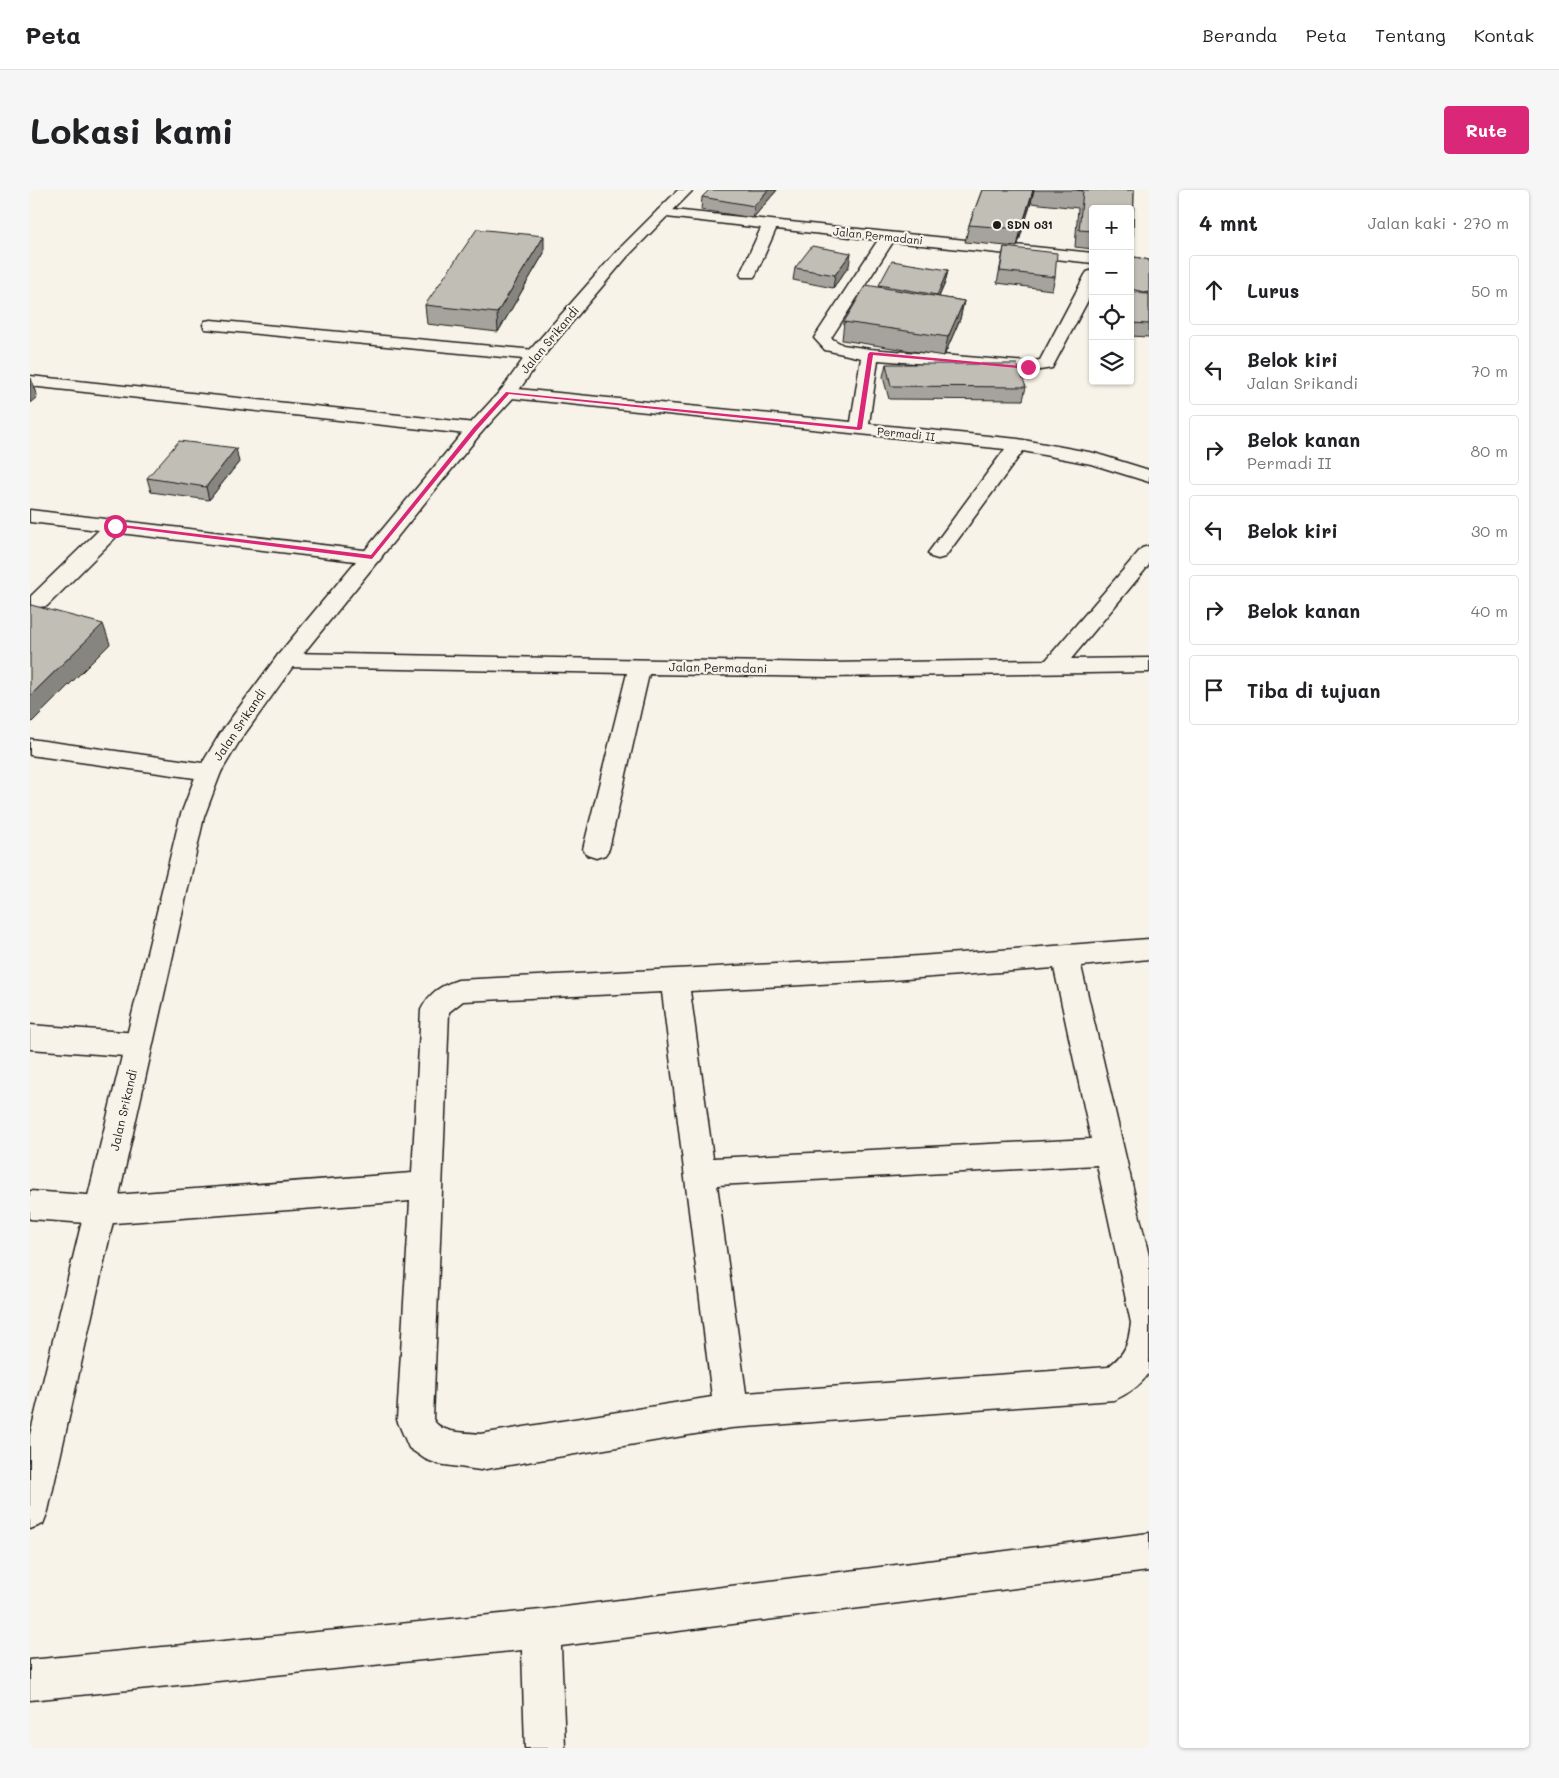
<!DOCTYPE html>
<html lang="id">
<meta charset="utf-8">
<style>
body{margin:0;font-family:Mali,sans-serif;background:#f6f6f6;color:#202124}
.controls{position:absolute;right:15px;top:15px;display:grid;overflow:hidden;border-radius:5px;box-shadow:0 1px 4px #0004}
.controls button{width:45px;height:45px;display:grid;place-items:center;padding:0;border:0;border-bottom:1px solid #e0e0e0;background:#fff;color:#202124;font:25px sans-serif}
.stop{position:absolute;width:15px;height:15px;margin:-11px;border:4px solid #db2777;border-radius:50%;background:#fff}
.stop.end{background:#db2777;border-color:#fff;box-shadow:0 1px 5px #0008}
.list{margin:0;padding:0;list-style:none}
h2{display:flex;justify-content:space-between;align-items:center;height:65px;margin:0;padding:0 20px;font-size:21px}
h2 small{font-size:16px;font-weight:400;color:#757577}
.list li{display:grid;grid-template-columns:32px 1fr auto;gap:15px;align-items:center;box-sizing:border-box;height:70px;margin:0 10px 10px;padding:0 10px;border:1px solid #e0e0e0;border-radius:5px}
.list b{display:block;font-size:19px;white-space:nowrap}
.list p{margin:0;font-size:16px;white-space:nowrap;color:#757577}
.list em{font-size:16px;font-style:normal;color:#757577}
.icon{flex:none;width:28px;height:28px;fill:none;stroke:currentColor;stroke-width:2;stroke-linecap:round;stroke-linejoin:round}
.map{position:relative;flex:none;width:1119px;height:1558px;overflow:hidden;border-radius:5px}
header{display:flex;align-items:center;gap:30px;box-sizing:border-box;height:70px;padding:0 25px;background:#fff;border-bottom:1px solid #e0e0e0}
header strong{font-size:24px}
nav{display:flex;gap:28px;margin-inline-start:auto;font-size:18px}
.intro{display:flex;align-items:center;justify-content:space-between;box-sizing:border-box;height:120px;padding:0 30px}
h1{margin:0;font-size:35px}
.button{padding:12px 22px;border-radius:5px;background:#db2777;color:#fff;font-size:18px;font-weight:700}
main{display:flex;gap:30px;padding:0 30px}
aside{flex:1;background:#fff;border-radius:5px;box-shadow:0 1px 4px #0004}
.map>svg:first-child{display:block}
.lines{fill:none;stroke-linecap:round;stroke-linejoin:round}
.minor-casing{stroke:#1c1c1c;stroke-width:3}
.major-casing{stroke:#1c1c1c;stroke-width:3}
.minor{fill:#f7f3e8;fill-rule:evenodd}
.major{fill:#f7f3e8;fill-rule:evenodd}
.wall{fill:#a5a39c;stroke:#1c1c1c}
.shaded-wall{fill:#86857f;stroke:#1c1c1c}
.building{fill:#c0beb5;stroke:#1c1c1c}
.route{fill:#db2777}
.poi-dot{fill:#1c1c1c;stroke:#f7f3e8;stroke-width:2}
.labels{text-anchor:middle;stroke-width:4.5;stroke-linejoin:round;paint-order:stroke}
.far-poi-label{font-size:11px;font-weight:bold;fill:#1c1c1c;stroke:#f7f3e8;text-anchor:start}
.far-street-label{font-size:11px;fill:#1c1c1c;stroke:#f7f3e8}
.street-label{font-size:12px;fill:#1c1c1c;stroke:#f7f3e8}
</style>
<header>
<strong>Peta</strong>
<nav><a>Beranda</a><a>Peta</a><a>Tentang</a><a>Kontak</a></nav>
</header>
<div class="intro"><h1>Lokasi kami</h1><a class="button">Rute</a></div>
<main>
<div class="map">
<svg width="1119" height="1558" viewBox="0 0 1119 1558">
<rect width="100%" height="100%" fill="#f7f3e8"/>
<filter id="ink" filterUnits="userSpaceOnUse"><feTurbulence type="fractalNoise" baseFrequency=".02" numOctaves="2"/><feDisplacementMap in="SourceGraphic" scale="10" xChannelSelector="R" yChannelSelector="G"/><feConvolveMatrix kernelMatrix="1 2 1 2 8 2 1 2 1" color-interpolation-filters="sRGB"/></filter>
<g filter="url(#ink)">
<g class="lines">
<defs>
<path id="minor" d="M633,19L1063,63V73L863,52L801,148L813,155L840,159L998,172L1010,170L1055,85L1057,82L1063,80V101L1022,178L998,182L848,170L839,234L988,249L1064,263L1119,280V292L1061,274L993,261L915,367L908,369L901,367L898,363L975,259L472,207L469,203L472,199L478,198L821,232L831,168L795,160L784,148L848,50L746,39L726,84L724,87H712L710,84L731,38L628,26L626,23L628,20Z
M181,130L505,160L511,161L514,165L511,169L505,170L175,139L173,135L175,131Z
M0,186L445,233L451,235L454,239L451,243L445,245L0,196Z
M0,320L342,361L349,363L352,367L349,371L342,373L90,343L17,416L9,417L1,416V406L69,340L0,332Z
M1119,356V375L1041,469L1119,468V482L798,487L619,484L579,659L575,665L566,668L557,665L553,659L597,483L256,477L248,475L245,470L248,465L256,463L798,473L1016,470L1112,358Z
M0,549L179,574L188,576L191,582L188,588L179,590L0,565Z
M1119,749V769L1051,776L1119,1066V1183C1110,1196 1098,1204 1084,1210L701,1238L450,1280L408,1274L395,1269L379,1258L367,1230L380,1011L71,1034L0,1029V1001L71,1006L382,983L391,820C400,802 410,796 428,790L862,768ZM1024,778L1061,949L683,968L660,801L862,790ZM632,802L682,1207L450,1244C436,1242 410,1244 403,1229L419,822L433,811ZM1067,975L1101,1133C1098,1155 1096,1163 1078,1177L716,1203L687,995Z
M0,835L108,843L118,847L122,855L118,863L108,867L0,859Z
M1119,1343V1381L531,1456L535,1558H495L492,1460L0,1510V1470L511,1420Z"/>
<path id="major" d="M648,0H663L597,67L511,169L484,207L451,243L264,475L209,552L191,582L174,627L18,1321L13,1334L0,1339V1245L150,627L167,582L191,542L248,465L439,235L472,199L499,161L587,61Z"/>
</defs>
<use href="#minor" class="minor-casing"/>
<use href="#major" class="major-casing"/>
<use href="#minor" class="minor"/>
<use href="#major" class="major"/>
</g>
<path class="wall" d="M679,0H747L723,28L671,20L672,7Z
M952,0H1104L1103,46L1100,54V19H1063V59L1045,57L1048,18L1001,13L987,57L935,52L939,35Z
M974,57L1025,87L1022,100L967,93Z
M514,63L468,142L397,134L395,115Z
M1100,66L1119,70V147L1100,146Z
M819,76L803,98L763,90L765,78Z
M918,80L915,93L909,107L934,111L930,129L914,166L812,150L814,132L849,97V95Z
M1063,107V124L1061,113Z
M856,174L996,197L993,210L859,209L853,187Z
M209,272L179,310L121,302L117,288Z"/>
<path class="shaded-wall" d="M738,0H747L723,28L724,16Z
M1004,0L1001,13L987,57L991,39Z
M514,46V63L468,142L467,123Z
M821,63L819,76L803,98L805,85Z
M918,80L915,93L904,117L907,105Z
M934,111L930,129L914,166L918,147Z
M1,188L7,207L0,213V189Z
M206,258L209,272L179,310L176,297Z
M73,434L80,454L0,534V506Z"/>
<path class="building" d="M679,0H738L724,16L672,7Z
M952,0H1003L991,39L939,35Z
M1047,0H1104L1103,46L1100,45V19H1063V41L1049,40L1053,1Z
M447,39L514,46L467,123L395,115Z
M782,56L821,63L805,85L765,78Z
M974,57L1027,63L1025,87L970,81Z
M1100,66L1119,70V103L1100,99Z
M862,71L918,80L907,105L849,95Z
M836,95L934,111L918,147L814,132Z
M1100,103L1119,104V134L1100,133Z
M856,174H987L996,197L861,196Z
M149,251L206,258L176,297L117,288Z
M1,415L73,434L0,506V416Z"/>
</g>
<path class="route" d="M840,162L1001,177L998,179L843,165L832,239L829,240L479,204L447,240L342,369L82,336L85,334L341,365L443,238L476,202L827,237L838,164Z"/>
<circle class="poi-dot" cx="967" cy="35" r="5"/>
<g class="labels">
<g class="far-poi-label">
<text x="977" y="39">SDN 031</text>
</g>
<g class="far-street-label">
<text transform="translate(848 46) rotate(6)" y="4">Jalan Permadani</text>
<text transform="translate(876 244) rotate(6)" y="4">Permadi II</text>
</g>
<g class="street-label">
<text transform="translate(520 150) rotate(-50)" y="4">Jalan Srikandi</text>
<text transform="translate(688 478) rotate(1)" y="4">Jalan Permadani</text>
<text transform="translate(210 535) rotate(-56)" y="4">Jalan Srikandi</text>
<text transform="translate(94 920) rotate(-77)" y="4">Jalan Srikandi</text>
</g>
</g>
</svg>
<div class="controls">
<button>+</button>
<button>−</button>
<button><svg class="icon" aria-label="locate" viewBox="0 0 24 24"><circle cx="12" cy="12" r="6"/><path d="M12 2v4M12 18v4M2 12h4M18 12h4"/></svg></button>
<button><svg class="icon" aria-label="layers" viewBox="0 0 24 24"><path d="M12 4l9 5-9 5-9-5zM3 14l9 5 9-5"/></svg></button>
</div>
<div class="stop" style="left:85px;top:336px"></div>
<div class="stop end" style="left:998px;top:177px"></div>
</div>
<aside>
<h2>4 mnt<small>Jalan kaki · 270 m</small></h2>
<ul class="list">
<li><svg class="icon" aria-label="ahead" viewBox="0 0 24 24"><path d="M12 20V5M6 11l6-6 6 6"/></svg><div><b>Lurus</b></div><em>50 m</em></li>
<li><svg class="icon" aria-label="left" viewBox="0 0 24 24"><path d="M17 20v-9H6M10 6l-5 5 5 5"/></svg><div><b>Belok kiri</b><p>Jalan Srikandi</p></div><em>70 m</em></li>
<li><svg class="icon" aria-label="right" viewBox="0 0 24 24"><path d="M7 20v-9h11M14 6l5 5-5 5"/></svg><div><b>Belok kanan</b><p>Permadi II</p></div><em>80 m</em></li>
<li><svg class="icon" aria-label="left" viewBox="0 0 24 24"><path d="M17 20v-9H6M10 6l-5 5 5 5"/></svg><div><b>Belok kiri</b></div><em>30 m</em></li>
<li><svg class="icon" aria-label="right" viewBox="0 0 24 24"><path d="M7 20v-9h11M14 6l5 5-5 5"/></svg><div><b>Belok kanan</b></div><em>40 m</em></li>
<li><svg class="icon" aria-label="arrive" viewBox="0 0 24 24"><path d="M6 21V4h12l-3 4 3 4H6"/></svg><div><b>Tiba di tujuan</b></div></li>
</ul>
</aside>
</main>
